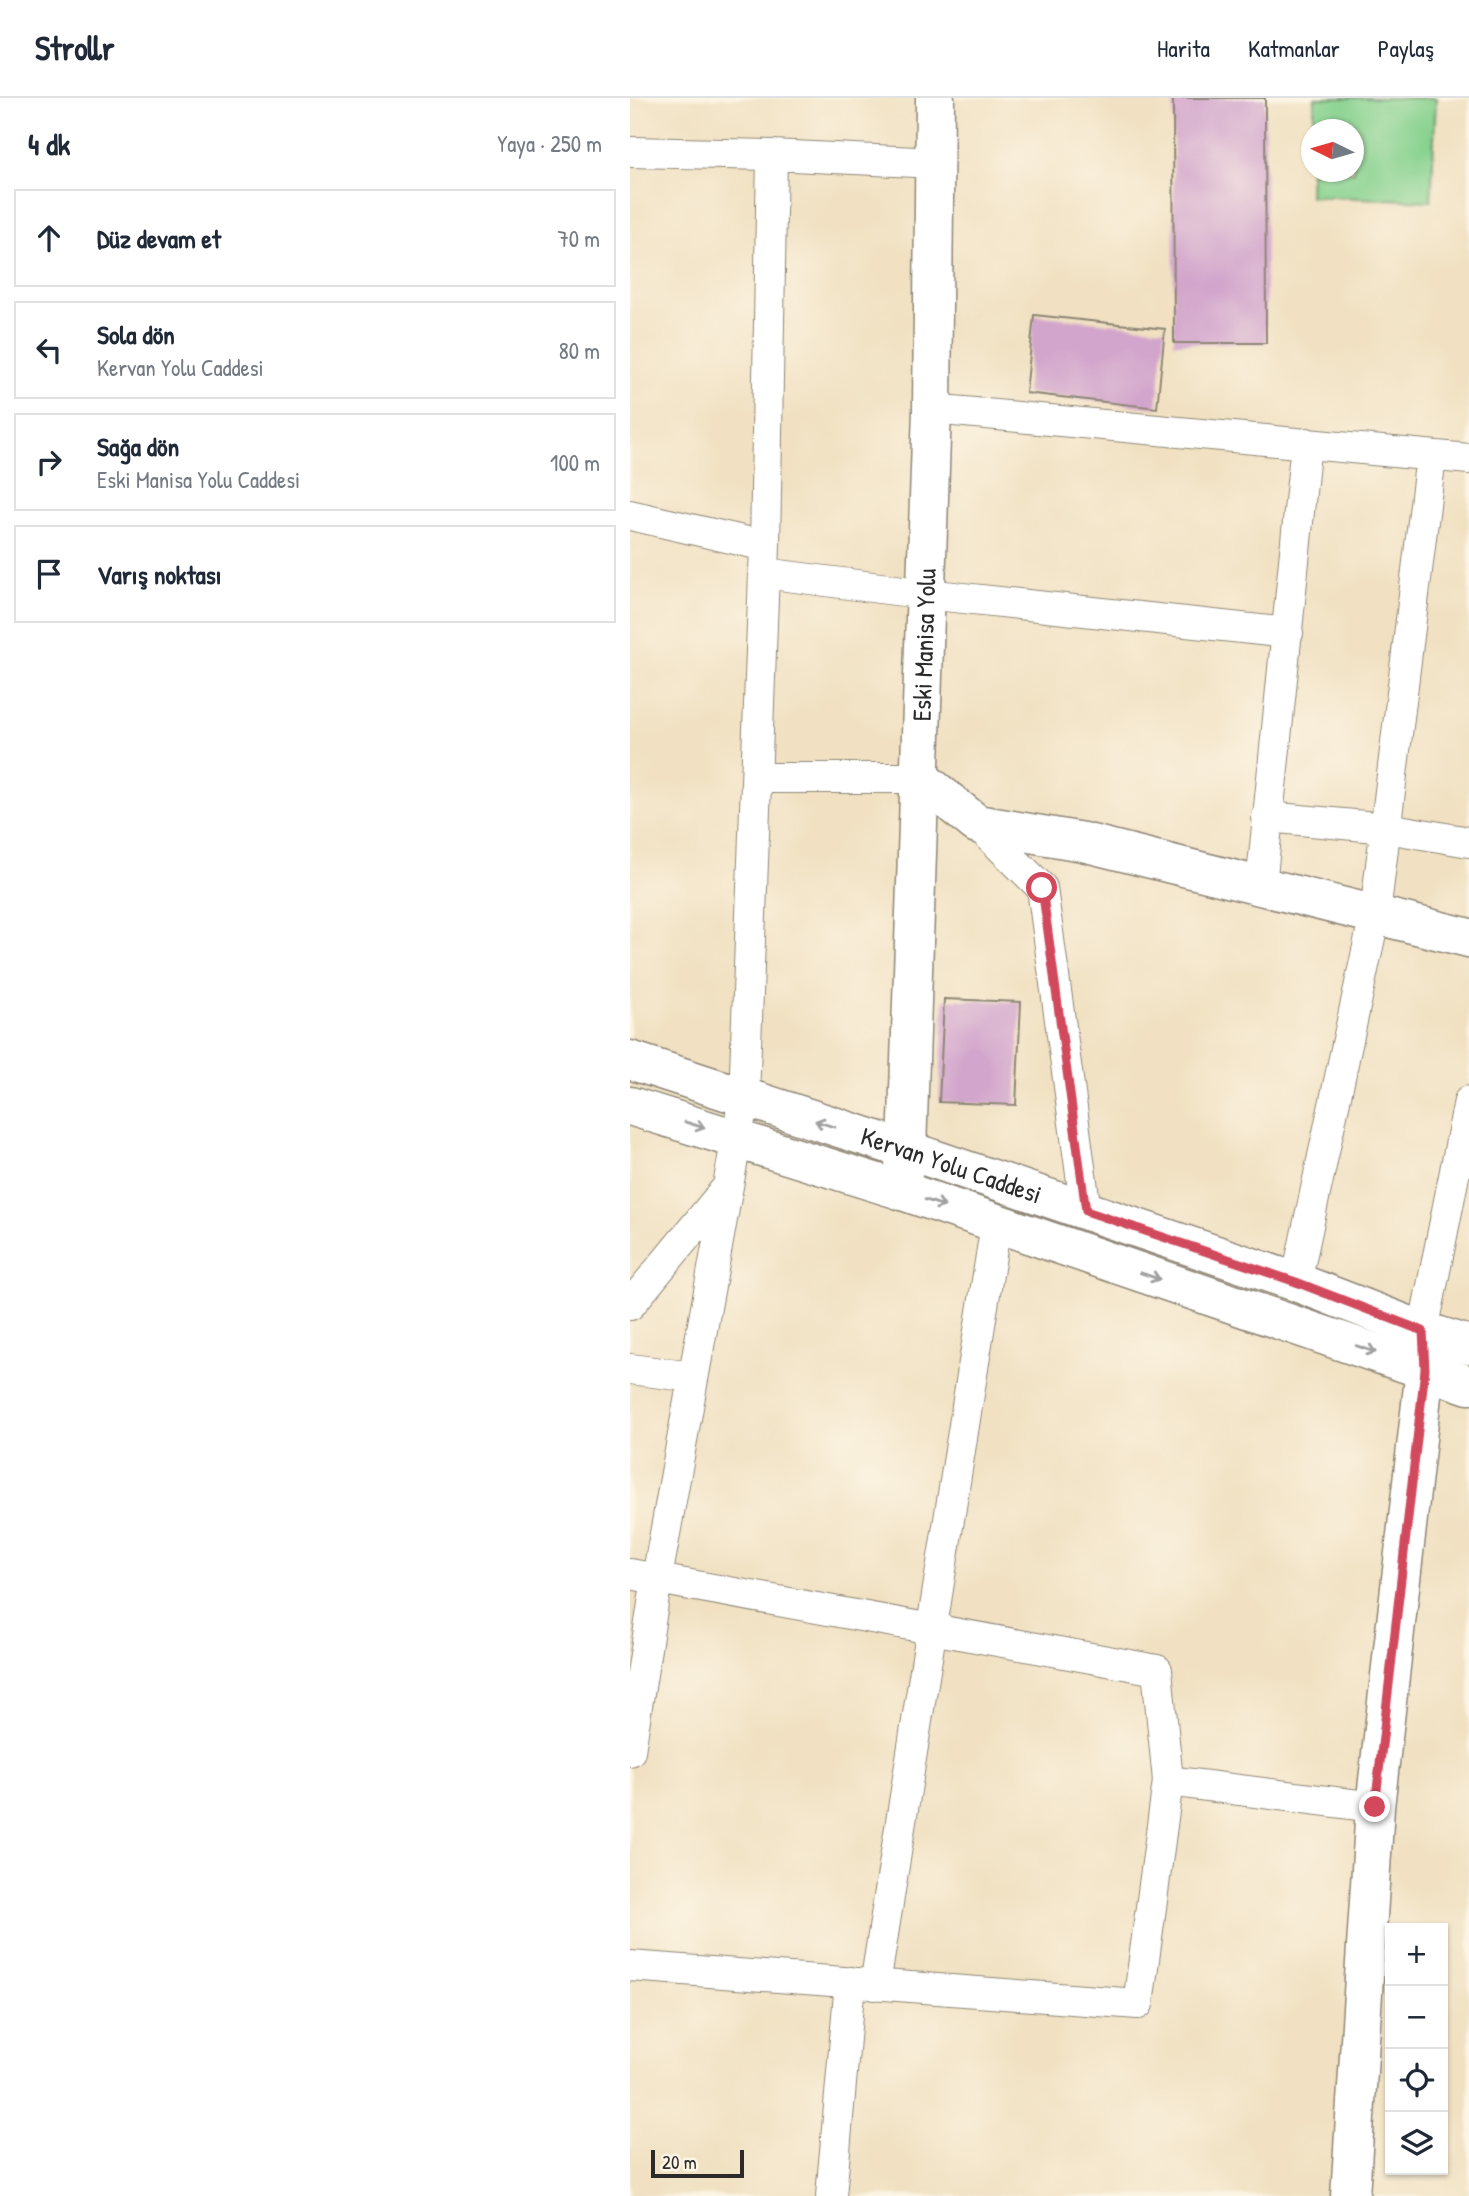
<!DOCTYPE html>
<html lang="tr">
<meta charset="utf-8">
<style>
body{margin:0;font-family:"Patrick Hand",sans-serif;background:#f2f2f3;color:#1f2937}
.controls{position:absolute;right:21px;bottom:21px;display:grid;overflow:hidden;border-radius:0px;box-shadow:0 2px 5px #0004}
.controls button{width:63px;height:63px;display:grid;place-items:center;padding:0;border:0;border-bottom:2px solid #e0e1e3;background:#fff;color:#1f2937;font:35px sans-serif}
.compass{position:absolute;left:671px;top:21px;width:63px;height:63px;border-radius:50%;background:#fff;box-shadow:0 2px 5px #0004;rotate:275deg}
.scale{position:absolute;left:21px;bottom:18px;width:93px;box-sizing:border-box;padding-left:7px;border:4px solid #2b2b2b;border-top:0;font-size:19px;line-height:24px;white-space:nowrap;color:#2b2b2b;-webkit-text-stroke:5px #fcf5e5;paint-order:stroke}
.stop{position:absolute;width:21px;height:21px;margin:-16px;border:5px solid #d1495b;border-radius:50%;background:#fff}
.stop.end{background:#d1495b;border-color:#fff;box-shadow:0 2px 7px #0008}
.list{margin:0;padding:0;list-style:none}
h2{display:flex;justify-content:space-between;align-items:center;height:91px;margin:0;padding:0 28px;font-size:30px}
h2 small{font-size:23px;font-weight:400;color:#747a83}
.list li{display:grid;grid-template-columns:46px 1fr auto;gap:21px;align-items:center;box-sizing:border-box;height:98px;margin:0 14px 14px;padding:0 14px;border:2px solid #e0e1e3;border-radius:0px}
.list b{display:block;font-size:26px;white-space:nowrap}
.list p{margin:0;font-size:23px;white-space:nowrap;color:#747a83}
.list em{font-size:23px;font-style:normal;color:#747a83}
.icon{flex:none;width:38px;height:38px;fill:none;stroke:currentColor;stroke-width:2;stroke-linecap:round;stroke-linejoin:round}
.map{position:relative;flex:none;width:839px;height:2098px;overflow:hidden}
header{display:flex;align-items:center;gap:42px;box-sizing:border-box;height:98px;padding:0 35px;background:#fff;border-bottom:2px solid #e0e1e3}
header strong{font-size:33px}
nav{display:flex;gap:38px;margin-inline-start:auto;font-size:24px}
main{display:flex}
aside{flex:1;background:#fff}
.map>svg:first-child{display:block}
.green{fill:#87d28f;stroke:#597e5d;stroke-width:2}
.building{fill:#d2a5cc}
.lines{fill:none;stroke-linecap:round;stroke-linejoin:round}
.minor-casing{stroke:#8e8676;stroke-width:32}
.tertiary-casing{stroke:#8e8676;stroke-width:41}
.secondary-casing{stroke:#8e8676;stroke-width:41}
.minor{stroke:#fff;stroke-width:30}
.tertiary{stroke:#fff;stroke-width:38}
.secondary{stroke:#fff;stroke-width:38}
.oneway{stroke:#a0a0a0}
.route{stroke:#d1495b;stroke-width:9}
.labels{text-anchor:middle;stroke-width:7;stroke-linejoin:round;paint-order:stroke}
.street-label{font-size:26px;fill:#2b2b2b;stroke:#fcf5e5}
</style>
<header>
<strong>Strollr</strong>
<nav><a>Harita</a><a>Katmanlar</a><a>Paylaş</a></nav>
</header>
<main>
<aside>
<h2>4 dk<small>Yaya · 250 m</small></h2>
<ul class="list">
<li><svg class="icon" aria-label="ahead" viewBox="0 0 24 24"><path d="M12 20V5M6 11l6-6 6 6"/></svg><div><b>Düz devam et</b></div><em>70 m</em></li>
<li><svg class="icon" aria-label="left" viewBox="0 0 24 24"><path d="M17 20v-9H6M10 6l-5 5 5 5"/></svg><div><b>Sola dön</b><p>Kervan Yolu Caddesi</p></div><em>80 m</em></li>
<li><svg class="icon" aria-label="right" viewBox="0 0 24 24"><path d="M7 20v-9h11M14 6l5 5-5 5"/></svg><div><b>Sağa dön</b><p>Eski Manisa Yolu Caddesi</p></div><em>100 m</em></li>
<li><svg class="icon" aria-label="arrive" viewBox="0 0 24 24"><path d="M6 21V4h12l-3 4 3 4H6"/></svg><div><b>Varış noktası</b></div></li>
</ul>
</aside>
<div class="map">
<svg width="839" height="2098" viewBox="0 0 839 2098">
<rect width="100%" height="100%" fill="#fcf5e5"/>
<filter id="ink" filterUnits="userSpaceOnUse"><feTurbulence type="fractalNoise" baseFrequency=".0143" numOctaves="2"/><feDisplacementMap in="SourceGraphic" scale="14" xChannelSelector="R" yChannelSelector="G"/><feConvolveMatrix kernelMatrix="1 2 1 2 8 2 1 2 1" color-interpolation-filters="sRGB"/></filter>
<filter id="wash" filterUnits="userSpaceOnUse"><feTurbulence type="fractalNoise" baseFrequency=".00686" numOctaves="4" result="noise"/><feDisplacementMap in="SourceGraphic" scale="28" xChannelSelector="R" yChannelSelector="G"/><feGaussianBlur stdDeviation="1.57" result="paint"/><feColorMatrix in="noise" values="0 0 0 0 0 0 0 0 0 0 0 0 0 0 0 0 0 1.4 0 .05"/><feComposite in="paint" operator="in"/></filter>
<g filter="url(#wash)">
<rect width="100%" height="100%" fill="#f1e1c2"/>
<path class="green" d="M685,0H806L801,103L680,98L681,68L682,74H724V32L683,31Z"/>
<g id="blocks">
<path class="building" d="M543,0H635L636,245H544Z
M404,217L535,231L527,310L396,295Z
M314,901L391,904L386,1007L309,1004Z"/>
</g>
</g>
<g filter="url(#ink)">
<use href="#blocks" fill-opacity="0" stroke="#8e8676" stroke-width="2"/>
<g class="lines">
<defs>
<path id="minor" d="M0,54L142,57L306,65
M302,311L839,361
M0,417L135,448
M134,475L296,496L658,535
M127,680H290
M637,719L757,730L839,744
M347,726L412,790L456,1113
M631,788L676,345
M666,1184L745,816L801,358
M0,1207L94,1093
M793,1233L839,1003
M0,1271L63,1279
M0,1476L527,1572L538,1683L508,1906L0,1868
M0,1653L27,1480L114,1000L135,448L142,57
M538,1683L745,1709
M245,1887L366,1126
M201,2098L220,1884"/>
<path id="tertiary" d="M290,680L347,726L453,744L839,840"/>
<g id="secondary">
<path id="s1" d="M0,962L277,1052L666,1184L793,1233L839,1247"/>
<path d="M0,1008L270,1092L839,1287"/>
<path id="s2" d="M270,1092L277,1052L302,311L305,0"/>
<path d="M720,2098L745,1709L795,1271V1246"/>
</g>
</defs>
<use href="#minor" class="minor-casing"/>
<use href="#tertiary" class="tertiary-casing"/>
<use href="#secondary" class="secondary-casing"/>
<use href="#minor" class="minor"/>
<use href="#tertiary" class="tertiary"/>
<use href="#secondary" class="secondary"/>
</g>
<defs><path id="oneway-shaft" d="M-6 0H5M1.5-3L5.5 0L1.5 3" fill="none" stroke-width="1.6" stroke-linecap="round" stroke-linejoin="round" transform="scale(1.75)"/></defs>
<g class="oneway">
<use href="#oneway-shaft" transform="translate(195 1026) rotate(-162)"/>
<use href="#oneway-shaft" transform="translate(65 1027) rotate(17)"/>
<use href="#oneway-shaft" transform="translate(305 1105) rotate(19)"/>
<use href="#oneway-shaft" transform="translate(520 1178) rotate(19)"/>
<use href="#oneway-shaft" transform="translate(736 1251) rotate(19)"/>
</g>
</g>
<g class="lines" filter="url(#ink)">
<path class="route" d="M412,790L456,1113L666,1184L793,1233L795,1271L745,1709"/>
</g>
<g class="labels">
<g class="street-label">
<text dy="9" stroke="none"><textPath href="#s2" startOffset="546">Eski Manisa Yolu</textPath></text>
<text dy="9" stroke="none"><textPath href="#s1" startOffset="338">Kervan Yolu Caddesi</textPath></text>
</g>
</g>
</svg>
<div class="controls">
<button>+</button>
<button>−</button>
<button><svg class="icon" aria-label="locate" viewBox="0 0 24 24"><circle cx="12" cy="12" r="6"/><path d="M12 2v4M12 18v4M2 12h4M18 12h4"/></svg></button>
<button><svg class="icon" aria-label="layers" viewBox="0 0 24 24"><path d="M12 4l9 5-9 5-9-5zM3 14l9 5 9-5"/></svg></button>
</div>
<svg class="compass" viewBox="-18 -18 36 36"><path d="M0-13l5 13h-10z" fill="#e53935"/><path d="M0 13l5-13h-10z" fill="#747a83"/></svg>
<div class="scale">20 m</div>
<div class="stop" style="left:412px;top:790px"></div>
<div class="stop end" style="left:745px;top:1709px"></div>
</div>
</main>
